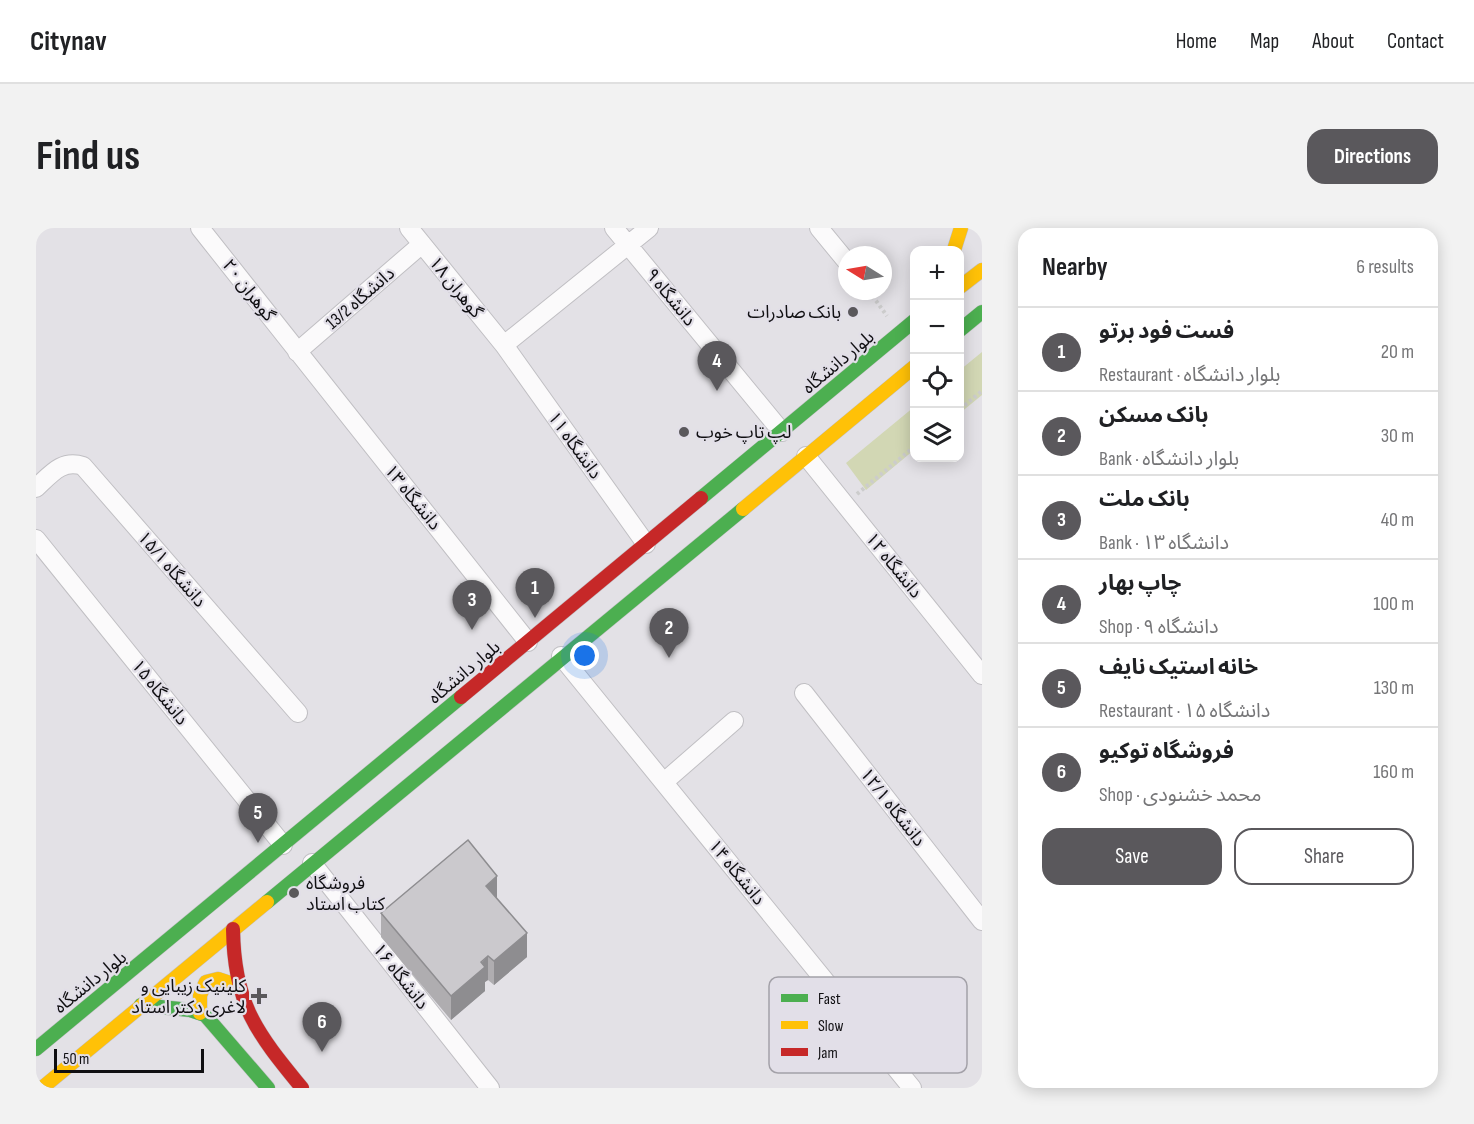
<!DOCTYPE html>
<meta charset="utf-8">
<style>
body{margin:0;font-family:"Sofia Sans Condensed","Noto Sans Arabic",sans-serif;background:#f2f2f2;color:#202124}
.controls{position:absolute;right:18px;top:18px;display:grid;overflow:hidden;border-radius:12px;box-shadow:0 3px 15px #0003}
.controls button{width:54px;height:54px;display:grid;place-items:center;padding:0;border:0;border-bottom:2px solid #e0e0e0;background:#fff;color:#202124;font:30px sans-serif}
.compass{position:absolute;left:802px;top:18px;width:54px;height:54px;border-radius:50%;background:#fff;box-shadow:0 3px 15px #0003;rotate:281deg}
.scale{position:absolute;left:18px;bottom:15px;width:150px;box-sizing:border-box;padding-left:6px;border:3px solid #100f12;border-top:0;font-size:16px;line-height:21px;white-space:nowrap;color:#100f12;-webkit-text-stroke:4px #e2dfe8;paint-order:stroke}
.you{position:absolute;left:549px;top:428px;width:21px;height:21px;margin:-15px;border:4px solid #fff;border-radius:50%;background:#1a73e8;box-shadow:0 0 0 9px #1a73e833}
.badge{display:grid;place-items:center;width:39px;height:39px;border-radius:50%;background:#5a585c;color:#fff;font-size:20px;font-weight:700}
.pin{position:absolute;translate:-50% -50px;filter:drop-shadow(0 2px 3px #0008)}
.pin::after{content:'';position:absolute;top:32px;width:21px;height:18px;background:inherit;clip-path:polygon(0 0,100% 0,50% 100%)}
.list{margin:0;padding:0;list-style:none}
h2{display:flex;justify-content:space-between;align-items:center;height:78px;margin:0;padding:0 24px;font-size:26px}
h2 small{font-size:20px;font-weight:400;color:#757577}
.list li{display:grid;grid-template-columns:39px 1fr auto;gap:18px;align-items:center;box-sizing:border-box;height:84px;padding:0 24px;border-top:2px solid #e0e0e0}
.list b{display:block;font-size:22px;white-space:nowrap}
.list p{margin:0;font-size:20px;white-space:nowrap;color:#757577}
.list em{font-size:20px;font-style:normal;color:#757577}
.actions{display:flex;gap:12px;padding:18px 24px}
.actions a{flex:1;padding:14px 0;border:2px solid #5a585c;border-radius:18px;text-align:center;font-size:21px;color:#5a585c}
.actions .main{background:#5a585c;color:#fff}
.icon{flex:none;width:33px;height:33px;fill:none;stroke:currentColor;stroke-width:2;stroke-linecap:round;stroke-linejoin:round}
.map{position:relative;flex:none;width:946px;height:860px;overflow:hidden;border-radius:18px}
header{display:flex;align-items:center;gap:36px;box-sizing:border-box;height:84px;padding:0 30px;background:#fff;border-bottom:2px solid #e0e0e0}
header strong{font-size:28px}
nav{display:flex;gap:33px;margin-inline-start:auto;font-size:21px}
.intro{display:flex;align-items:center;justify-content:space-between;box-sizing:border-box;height:144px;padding:0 36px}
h1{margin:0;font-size:42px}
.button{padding:15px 27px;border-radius:18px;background:#5a585c;color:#fff;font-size:21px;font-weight:700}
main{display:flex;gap:36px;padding:0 36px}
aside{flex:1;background:#fff;border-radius:18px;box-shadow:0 3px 15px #0003}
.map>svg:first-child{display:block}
.green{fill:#d2d7b4}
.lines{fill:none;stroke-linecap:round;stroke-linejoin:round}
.street-casing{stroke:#c0bfc3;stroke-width:20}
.fast-casing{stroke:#c0bfc3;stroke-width:15}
.slow-casing{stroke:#c0bfc3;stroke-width:15}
.jam-casing{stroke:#c0bfc3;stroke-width:15}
.path{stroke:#ccc;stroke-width:4;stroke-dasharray:3 3;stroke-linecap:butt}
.street{stroke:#fbfafb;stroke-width:18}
.fast{stroke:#4caf50;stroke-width:14}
.slow{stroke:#ffc107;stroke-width:14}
.jam{stroke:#c62828;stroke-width:14}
.wall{fill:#afadb0}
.shaded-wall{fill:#8e8d90}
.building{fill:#cbc9cd;stroke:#8e8d90;stroke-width:1.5}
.poi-dot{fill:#5a585c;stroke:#e2dfe8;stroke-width:2}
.labels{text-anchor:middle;stroke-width:4.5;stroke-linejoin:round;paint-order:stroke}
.street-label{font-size:18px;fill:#100f12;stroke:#e2dfe8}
.poi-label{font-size:18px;fill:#100f12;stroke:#e2dfe8;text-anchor:end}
.key{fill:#e2dfe8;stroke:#a3a1a8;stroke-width:1.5}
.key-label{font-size:16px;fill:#100f12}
</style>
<header>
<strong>Citynav</strong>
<nav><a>Home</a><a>Map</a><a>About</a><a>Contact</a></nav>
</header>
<div class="intro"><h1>Find us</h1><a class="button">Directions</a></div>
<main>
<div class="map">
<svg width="946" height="860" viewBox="0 0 946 860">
<rect width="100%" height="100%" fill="#e3e1e6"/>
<path class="green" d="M946,124V167L924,185V142Z
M878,179V222L830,262L810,235Z"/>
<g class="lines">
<defs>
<path id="street" d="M164,0L492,414
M373,0L468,117L610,316
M578,0L746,204
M783,0L811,34
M468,117L613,0
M261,124L386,16
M770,228L946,447
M0,260C15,246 26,231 47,238L262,485
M0,311L247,617
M525,428L876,860
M768,465L946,693
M628,554L698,493
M276,635L454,860"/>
<path id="fast" d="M924,102L946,84
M665,270L878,93
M231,674L707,281
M105,777L154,782L169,787L232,860
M0,821L425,469"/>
<path id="slow" d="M918,22L925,0
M924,59L946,42
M707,281L878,139
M164,785V767L170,754L182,751L200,757
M6,860L231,674"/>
<path id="jam" d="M425,469L665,270
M197,701C198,776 220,804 266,860"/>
</defs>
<use href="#street" class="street-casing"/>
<use href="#fast" class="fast-casing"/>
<use href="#slow" class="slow-casing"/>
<use href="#jam" class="jam-casing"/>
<path class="path" d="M833,63L851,88
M924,181L946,163
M821,266L878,219"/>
<use href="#street" class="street"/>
<use href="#fast" class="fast"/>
<use href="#slow" class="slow"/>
<use href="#jam" class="jam"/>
</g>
<path class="wall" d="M461,671L491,729L458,757L452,752L449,754V763L415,792L345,709V685Z"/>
<path class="shaded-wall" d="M461,648V672L450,658Z
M491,705V729L458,757V733Z
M452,728V752L449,754V763L415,792V768Z"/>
<path class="building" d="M432,612L461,648L450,658L491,705L458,733L452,728L445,734L449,739L415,768L345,685Z"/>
<g class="poi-dot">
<circle cx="817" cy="84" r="6"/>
<circle cx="648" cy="204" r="6"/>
<circle cx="258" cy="665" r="6"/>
<path d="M220 759h6v6h6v6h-6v6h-6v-6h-6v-6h6z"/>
</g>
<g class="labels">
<g class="street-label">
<text transform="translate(420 59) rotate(51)" y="6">گوهران ۱۸</text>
<text transform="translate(213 62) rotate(52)" y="6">گوهران ۲۰</text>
<text transform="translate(635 69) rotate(51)" y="6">دانشگاه ۹</text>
<text transform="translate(324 70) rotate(-41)" y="6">دانشگاه 13/2</text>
<text transform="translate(802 134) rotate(-40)" y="6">بلوار دانشگاه</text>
<text transform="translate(539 217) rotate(54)" y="6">دانشگاه ۱۱</text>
<text transform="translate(377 269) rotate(51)" y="6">دانشگاه ۱۳</text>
<text transform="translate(858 337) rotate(51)" y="6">دانشگاه ۱۲</text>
<text transform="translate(136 341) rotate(49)" y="6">دانشگاه ۱۵/۱</text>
<text transform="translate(428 444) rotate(-40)" y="6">بلوار دانشگاه</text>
<text transform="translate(124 464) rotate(51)" y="6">دانشگاه ۱۵</text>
<text transform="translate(857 579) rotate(52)" y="6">دانشگاه ۱۲/۱</text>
<text transform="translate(701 644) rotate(51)" y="6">دانشگاه ۱۴</text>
<text transform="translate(365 748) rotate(52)" y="6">دانشگاه ۱۶</text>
<text transform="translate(54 754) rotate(-39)" y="6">بلوار دانشگاه</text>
</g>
<g class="poi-label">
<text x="805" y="90">بانک صادرات</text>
<text x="660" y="210" text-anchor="start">لپ تاپ خوب</text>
<text x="270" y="661" text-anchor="start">فروشگاه<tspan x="270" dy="21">کتاب استاد</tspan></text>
<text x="210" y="764">کلینیک زیبایی و<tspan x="210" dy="21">لاغری دکتر استاد</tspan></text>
</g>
</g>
<rect x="733" y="749" width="198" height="96" rx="9" class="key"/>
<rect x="745" y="766" width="27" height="8" fill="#4caf50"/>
<rect x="745" y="793" width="27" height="8" fill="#ffc107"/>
<rect x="745" y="820" width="27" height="8" fill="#c62828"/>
<g class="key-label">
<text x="782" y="776">Fast</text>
<text x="782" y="803">Slow</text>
<text x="782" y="830">Jam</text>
</g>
</svg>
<div class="controls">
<button>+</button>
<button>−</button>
<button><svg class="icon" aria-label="locate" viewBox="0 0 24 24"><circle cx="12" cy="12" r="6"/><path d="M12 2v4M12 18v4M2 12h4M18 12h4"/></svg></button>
<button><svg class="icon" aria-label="layers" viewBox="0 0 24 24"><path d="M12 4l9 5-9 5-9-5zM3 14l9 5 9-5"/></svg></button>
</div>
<svg class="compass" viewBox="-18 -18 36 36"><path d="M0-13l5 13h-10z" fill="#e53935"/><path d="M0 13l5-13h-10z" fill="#757577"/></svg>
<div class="scale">50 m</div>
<div class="you"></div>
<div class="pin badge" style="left:499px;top:390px">1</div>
<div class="pin badge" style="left:633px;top:430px">2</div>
<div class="pin badge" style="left:436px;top:402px">3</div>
<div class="pin badge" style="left:681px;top:163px">4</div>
<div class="pin badge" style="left:222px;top:615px">5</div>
<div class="pin badge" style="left:286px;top:824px">6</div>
</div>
<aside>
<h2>Nearby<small>6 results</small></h2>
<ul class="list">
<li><span class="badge">1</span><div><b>فست فود برتو</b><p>Restaurant · بلوار دانشگاه</p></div><em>20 m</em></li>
<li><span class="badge">2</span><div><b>بانک مسکن</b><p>Bank · بلوار دانشگاه</p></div><em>30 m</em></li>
<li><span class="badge">3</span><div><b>بانک ملت</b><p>Bank · دانشگاه ۱۳</p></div><em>40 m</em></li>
<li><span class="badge">4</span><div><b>چاپ بهار</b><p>Shop · دانشگاه ۹</p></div><em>100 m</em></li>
<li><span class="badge">5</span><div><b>خانه استیک نایف</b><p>Restaurant · دانشگاه ۱۵</p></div><em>130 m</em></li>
<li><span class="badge">6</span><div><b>فروشگاه توکیو</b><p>Shop · محمد خشنودی</p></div><em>160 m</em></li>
</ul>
<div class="actions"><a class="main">Save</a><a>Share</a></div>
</aside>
</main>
